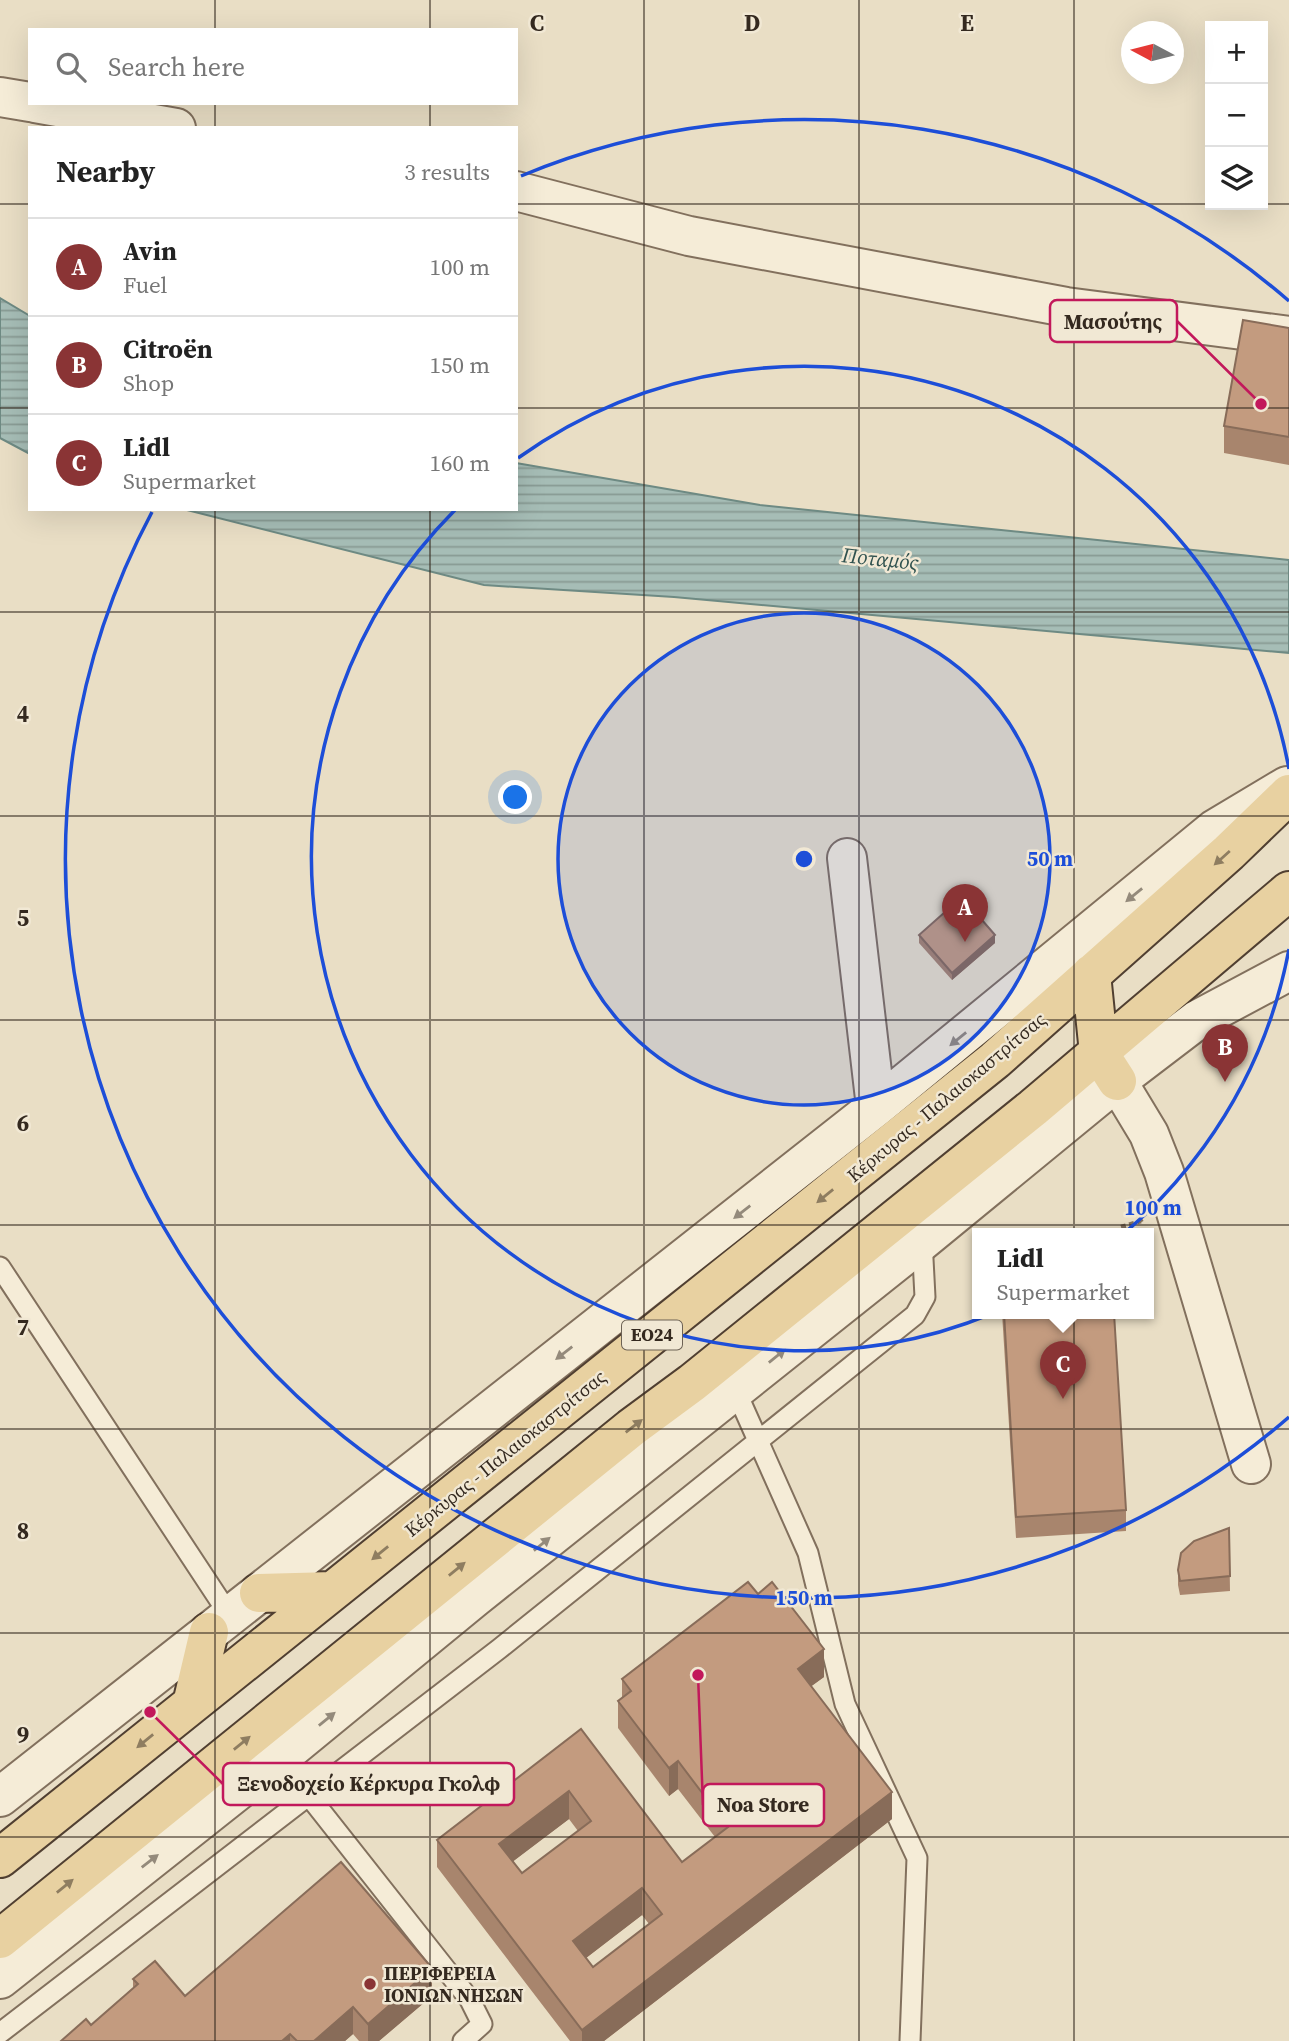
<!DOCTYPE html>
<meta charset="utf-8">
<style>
body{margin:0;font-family:"Source Serif 4",serif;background:#f2f2f2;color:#222}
.controls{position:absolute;right:21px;top:21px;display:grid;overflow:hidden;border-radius:0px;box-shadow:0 7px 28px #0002}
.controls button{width:63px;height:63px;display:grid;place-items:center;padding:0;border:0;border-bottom:2px solid #e0e0e0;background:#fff;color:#222;font:35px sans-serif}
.compass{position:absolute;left:1121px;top:21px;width:63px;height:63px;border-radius:50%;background:#fff;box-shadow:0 7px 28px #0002;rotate:277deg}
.you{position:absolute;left:516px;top:798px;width:24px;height:24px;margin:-18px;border:5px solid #fff;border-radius:50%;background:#1a73e8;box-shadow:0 0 0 10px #1a73e833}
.badge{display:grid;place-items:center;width:46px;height:46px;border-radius:50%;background:#8a3435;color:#fff;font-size:23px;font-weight:700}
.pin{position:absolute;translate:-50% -58px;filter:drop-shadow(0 2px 4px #0008)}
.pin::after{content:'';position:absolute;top:37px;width:24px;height:21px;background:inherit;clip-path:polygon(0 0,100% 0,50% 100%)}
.popup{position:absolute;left:972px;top:1228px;width:182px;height:91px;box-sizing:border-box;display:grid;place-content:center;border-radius:0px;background:#fff;filter:drop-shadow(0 2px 5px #0005);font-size:23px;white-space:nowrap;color:#767676}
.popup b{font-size:26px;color:#222}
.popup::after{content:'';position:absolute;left:50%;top:100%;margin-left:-14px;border:14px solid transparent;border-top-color:#fff}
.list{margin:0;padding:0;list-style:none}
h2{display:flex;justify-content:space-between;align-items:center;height:91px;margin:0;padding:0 28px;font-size:30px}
h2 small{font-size:23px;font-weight:400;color:#767676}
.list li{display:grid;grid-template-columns:46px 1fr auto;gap:21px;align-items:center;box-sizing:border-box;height:98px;padding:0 28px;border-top:2px solid #e0e0e0}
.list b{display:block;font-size:26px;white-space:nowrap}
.list p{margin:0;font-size:23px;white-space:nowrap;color:#767676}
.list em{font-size:23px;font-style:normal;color:#767676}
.icon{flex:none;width:38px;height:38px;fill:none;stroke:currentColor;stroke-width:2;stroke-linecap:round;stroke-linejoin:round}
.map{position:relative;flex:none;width:1289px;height:2041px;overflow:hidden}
.search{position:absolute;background:#fff;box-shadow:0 7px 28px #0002;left:28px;top:28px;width:490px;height:77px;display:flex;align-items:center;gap:18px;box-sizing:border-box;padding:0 24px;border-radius:0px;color:#767676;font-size:26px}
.panel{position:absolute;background:#fff;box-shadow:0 7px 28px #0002;left:28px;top:126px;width:490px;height:385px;border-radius:0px}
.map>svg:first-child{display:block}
.water{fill:url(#water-rules);stroke:#6e8a83;stroke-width:2}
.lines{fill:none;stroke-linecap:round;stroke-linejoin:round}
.lane-casing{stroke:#82705d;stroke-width:23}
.street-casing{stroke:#82705d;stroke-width:42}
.primary-casing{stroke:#503f31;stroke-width:42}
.path{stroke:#82705d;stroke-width:4.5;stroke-dasharray:5 3.5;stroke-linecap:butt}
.lane{stroke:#f5ecd7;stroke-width:19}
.street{stroke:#f5ecd7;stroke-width:38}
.primary{stroke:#e8d1a1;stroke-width:38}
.wall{fill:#a8856d;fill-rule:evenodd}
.shaded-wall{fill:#886c59}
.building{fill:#c39b7f;stroke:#886c59;stroke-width:2;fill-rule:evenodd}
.oneway{fill:#8e7d60}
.oneway2{fill:#948a7b}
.grid{fill:none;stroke:#34291f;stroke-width:2;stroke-opacity:0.55}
.ring{fill:none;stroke:#1d4ed8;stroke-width:3.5}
.poi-dot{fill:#8a3435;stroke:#f1e8d4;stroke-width:2.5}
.labels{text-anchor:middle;stroke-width:5;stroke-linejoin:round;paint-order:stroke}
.shield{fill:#f1e8d4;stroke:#6d6255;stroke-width:2}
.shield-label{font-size:18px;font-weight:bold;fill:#34291f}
.street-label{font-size:19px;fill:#34291f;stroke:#f1e8d4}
.poi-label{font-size:19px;font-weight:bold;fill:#34291f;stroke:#f1e8d4;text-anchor:start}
.water-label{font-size:21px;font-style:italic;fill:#30524f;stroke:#f1e8d4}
.grid-label{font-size:23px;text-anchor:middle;font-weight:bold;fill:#34291f;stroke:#f1e8d4;stroke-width:5;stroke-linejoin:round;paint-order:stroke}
.centre{fill:#1d4ed8;stroke:#f1e8d4;stroke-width:3.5}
.ring-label{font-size:21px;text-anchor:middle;font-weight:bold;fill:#1d4ed8;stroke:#f1e8d4;stroke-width:5;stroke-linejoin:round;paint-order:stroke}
.leader{fill:none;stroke:#c2185b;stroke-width:2.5}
.callout-dot{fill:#c2185b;stroke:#f1e8d4;stroke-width:2.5}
.callout{fill:#f1e8d4;stroke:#c2185b;stroke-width:2.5}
.callout-label{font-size:21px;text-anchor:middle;font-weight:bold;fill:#34291f}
</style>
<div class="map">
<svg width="1289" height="2041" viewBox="0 0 1289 2041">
<defs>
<pattern id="water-rules" width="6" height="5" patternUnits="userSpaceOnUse" patternTransform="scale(1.75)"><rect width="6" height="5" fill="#a6bdb6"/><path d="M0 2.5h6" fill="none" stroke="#889a93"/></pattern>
</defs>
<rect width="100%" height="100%" fill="#e9dec5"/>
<path class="water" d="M0,298L30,316V454L0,438Z
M516,463L760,505L1289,560V653L674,597L484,585L183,509H516Z"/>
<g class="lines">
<defs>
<path id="lane" d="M0,1267L230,1616
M735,1389L808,1553L845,1704L917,1858L910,2041
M281,1753L279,1758L470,2000L482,2024L463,2041
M0,2033L499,1649L915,1315L925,1297L922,1240"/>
<path id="street" d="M0,97L30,102
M35,103L176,128
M516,191L689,236L1066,307L1289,336
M847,858L876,1107
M1117,1081L1149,1134L1164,1172L1251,1464
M0,1797L876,1107L1215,829L1287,786
M0,1979L279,1758L474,1598L922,1241L1117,1081L1197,1020L1289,971"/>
<path id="primary" d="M1091,974L1099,1053L1117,1081
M259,1593L333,1591
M192,1704L209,1632
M0,1858L995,1060L1229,852L1289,794
M0,1939L631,1428L692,1383L1033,1108L1289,891"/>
</defs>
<use href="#lane" class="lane-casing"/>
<use href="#street" class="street-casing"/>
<use href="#primary" class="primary-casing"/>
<path class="path" d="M1121,1227L1141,1221L1142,1223"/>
<use href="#lane" class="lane"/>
<use href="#street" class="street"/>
<use href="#primary" class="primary"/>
</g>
<path class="wall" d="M1289,328V465L1224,453V426Z
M919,935L995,943L952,980L919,943Z
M1002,1313H1114L1126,1510V1531L1016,1538Z
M1229,1528L1230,1591L1180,1595L1178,1585V1570Z
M824,1677L811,1686L892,1819L604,2041H570L437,1867V1840L581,1729L682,1862L715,1837L678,1789L669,1796L618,1728V1701L622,1698V1679ZM569,1819L578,1831L522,1873L513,1861ZM642,1915L649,1924L593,1967L586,1958Z
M133,1979L185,1996H432L379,2041H359L353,2034L345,2041H61L91,2025L133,1988Z"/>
<path class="shaded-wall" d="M995,935V943L952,980V973Z
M824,1649V1677L798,1696V1669Z
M678,1761V1789L669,1796V1768Z
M569,1791V1819L499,1872V1844Z
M892,1792V1819L604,2041H582V2030Z
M642,1888V1915L573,1968V1941Z
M432,1968V1996L379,2041H368V2024Z
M353,2007V2034L345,2041H314Z
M290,2034V2041H282Z"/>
<path class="building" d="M1243,320L1289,328V437L1224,426Z
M962,897L995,935L952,973L919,935Z
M1004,1313H1114L1126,1510L1016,1517Z
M1229,1528L1230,1576L1180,1581L1178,1570L1181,1553L1194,1541Z
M748,1582L758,1594L772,1582L824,1649L798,1669L892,1792L582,2030L437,1840L581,1729L682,1862L728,1827L678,1761L669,1768L618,1701L631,1691L622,1679ZM569,1791L591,1821L522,1873L499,1844ZM642,1888L662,1914L593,1967L573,1941Z
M341,1862L432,1968L368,2024L353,2007L314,2041H297L290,2034L282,2041H61L86,2019L91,2025L138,1984L133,1979L155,1961L185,1996Z"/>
<defs><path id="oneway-solid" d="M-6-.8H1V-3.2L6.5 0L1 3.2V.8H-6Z" transform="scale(1.75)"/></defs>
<g class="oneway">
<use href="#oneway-solid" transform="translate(1222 858) rotate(138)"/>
<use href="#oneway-solid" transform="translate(825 1196) rotate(141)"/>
<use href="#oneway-solid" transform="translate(634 1426) rotate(-38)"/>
<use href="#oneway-solid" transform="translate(380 1553) rotate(141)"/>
<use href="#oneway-solid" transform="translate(457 1569) rotate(-39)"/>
<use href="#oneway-solid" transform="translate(145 1741) rotate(141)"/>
<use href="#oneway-solid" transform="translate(242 1743) rotate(-39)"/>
<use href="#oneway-solid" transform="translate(65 1886) rotate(-39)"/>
</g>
<g class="oneway2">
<use href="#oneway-solid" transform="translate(1134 895) rotate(141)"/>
<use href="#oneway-solid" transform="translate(958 1039) rotate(141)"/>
<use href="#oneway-solid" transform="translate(742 1212) rotate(142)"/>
<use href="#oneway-solid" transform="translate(564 1353) rotate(142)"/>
<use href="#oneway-solid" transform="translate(777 1356) rotate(-39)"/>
<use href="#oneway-solid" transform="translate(542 1544) rotate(-39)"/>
<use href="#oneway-solid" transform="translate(327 1719) rotate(-39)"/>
<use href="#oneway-solid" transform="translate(150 1861) rotate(-38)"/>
</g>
<path class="grid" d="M215,0V30M430,0V30M644,0V2041M859,0V2041M1074,0V2041M215,103V128M430,103V128M0,204H30M516,204H1210M1263,204H1289M0,408H30M516,408H1289M215,509V2041M430,509V2041M0,612H1289M0,816H1289M0,1020H1289M0,1225H1289M0,1429H1289M0,1633H1289M0,1837H1289"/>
<circle cx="804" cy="859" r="246" fill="#1d4ed8" fill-opacity=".12"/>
<g class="ring">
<circle cx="804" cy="859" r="246"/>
<path d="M1289 949A493 493 0 1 1 455 510M518 458A493 493 0 0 1 1289 769"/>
<path d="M1289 1417A739 739 0 0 1 152 512M521 176A739 739 0 0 1 1289 301"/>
</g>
<circle class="poi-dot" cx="370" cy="1984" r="7"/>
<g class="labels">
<rect class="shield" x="622" y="1320.5" width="60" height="29" rx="5"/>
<g class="shield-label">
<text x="652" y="1341">ΕΟ24</text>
</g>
<g class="street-label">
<text transform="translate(946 1097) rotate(-40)" y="7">Κέρκυρας - Παλαιοκαστρίτσας</text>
<text transform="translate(505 1453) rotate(-39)" y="7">Κέρκυρας - Παλαιοκαστρίτσας</text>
</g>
<g class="poi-label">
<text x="384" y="1980">ΠΕΡΙΦΕΡΕΙΑ<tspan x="384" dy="22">ΙΟΝΙΩΝ ΝΗΣΩΝ</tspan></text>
</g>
<g class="water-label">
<text transform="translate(880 559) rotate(6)" y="7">Ποταμός</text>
</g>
</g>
<g class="grid-label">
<text x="537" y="31">C</text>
<text x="752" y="31">D</text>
<text x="967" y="31">E</text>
<text x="23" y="722">4</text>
<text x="23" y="926">5</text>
<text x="23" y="1131">6</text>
<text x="23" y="1335">7</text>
<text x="23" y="1539">8</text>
<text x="23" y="1743">9</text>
</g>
<circle cx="804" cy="859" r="10" class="centre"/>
<g class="ring-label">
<text x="1050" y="866">50 m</text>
<text x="1153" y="1215">100 m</text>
<text x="804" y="1605">150 m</text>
</g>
<path class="leader" d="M1261 404L1177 321M150 1712L223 1784M698 1675L703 1805"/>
<g class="callout-dot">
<circle cx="1261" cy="404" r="7"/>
<circle cx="150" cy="1712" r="7"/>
<circle cx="698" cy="1675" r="7"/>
</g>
<g class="callout">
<rect x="1050" y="300" width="127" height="42" rx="7"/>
<rect x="223" y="1763" width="291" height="42" rx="7"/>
<rect x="703" y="1784" width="121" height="42" rx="7"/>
</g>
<g class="callout-label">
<text x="1113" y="329">Μασούτης</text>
<text x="369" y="1791">Ξενοδοχείο Κέρκυρα Γκολφ</text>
<text x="763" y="1812">Noa Store</text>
</g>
</svg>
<div class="controls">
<button>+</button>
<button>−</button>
<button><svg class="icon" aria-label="layers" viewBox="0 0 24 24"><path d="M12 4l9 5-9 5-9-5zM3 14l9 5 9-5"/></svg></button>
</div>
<svg class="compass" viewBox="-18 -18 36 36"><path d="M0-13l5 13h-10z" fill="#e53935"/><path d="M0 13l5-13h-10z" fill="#767676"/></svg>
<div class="you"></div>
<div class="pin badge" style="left:965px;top:942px">A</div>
<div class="pin badge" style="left:1225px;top:1082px">B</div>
<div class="pin badge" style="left:1063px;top:1399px">C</div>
<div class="popup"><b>Lidl</b>Supermarket</div>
<div class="search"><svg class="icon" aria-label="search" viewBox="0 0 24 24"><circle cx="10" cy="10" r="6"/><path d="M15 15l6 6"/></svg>Search here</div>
<section class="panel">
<h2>Nearby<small>3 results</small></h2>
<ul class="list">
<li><span class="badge">A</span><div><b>Avin</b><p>Fuel</p></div><em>100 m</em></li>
<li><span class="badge">B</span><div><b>Citroën</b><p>Shop</p></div><em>150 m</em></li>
<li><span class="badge">C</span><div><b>Lidl</b><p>Supermarket</p></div><em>160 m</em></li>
</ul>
</section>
</div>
